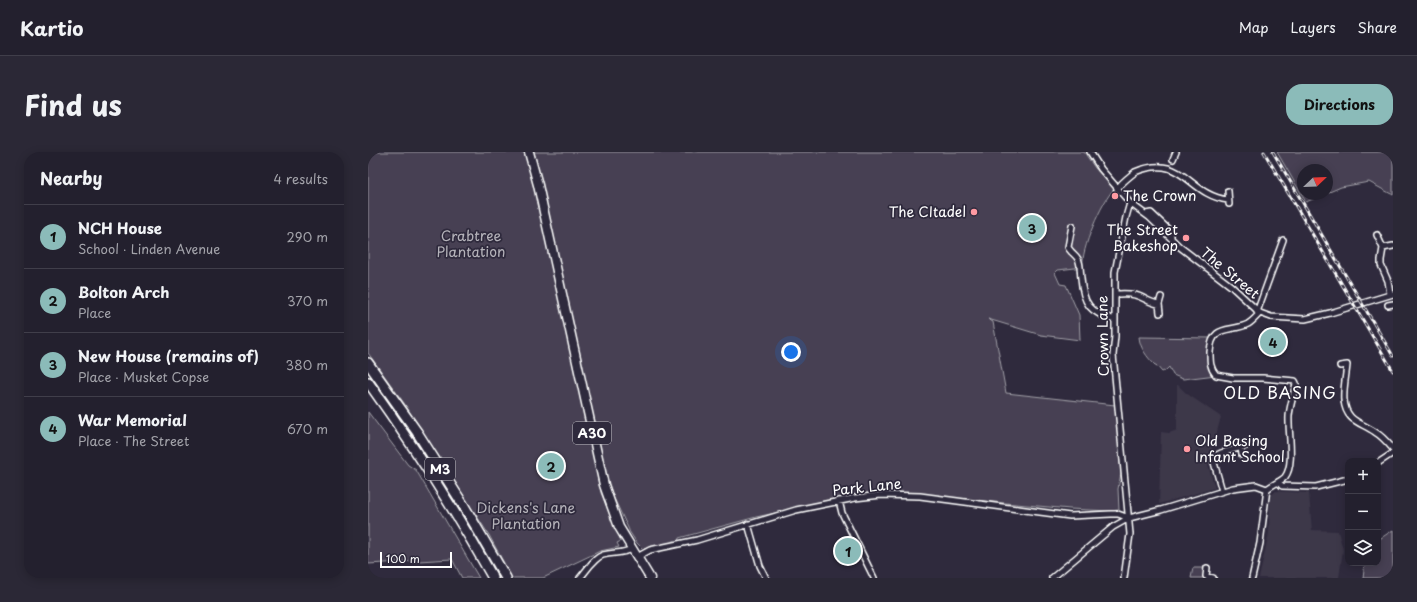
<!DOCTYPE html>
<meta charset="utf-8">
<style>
body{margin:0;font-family:"Playpen Sans",sans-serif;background:#2b2836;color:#f1f3f6}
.controls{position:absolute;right:12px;bottom:12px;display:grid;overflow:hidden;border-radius:8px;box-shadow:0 2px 10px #0003}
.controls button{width:36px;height:36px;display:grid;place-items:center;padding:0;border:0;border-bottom:1px solid #403e4a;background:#23202e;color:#f1f3f6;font:20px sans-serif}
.compass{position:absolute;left:929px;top:12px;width:36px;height:36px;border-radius:50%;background:#23202e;box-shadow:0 2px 10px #0003;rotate:67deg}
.scale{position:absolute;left:12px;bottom:10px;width:72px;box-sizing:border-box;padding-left:4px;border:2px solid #fff;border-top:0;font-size:11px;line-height:14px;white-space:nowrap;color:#fff;-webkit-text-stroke:3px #2f2a3d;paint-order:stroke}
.you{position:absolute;left:423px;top:200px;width:14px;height:14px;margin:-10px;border:3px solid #fff;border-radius:50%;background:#1a73e8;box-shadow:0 0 0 6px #1a73e833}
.badge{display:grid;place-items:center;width:26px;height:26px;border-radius:50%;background:#8bbbb9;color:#111;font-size:13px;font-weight:700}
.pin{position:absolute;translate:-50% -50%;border:2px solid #fff;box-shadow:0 1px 4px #0006}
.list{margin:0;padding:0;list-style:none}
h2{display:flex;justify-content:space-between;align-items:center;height:52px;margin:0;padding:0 16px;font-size:17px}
h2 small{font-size:13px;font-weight:400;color:#a3a3aa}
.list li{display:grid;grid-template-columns:26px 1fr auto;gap:12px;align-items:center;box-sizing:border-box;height:64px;padding:0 16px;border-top:1px solid #403e4a}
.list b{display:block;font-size:15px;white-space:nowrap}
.list p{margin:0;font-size:13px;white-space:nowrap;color:#a3a3aa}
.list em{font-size:13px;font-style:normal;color:#a3a3aa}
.icon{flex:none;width:22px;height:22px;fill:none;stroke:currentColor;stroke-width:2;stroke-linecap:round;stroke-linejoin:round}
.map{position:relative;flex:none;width:1025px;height:426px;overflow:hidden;border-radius:16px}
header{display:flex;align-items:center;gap:24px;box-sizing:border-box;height:56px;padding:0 20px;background:#23202e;border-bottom:1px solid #403e4a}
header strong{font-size:19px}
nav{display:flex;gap:22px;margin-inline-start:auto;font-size:14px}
.intro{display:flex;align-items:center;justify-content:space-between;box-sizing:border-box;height:96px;padding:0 24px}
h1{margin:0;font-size:28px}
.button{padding:10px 18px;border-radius:16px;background:#8bbbb9;color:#111;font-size:14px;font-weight:700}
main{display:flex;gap:24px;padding:0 24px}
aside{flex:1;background:#23202e;border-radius:16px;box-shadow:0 2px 10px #0003}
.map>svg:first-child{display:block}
.built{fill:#3c3749}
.green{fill:#464152;stroke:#a2a0a8}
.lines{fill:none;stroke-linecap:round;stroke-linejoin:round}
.street-casing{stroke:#fff;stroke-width:8}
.primary-casing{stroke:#fff;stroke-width:11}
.highway-casing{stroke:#fff;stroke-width:12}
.street{stroke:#2f2a3d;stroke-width:5}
.primary{stroke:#2f2a3d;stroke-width:8}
.highway{stroke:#2f2a3d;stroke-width:9}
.rail-casing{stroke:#fff;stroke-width:3}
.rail{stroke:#2f2a3d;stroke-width:1.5;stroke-dasharray:4.5;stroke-linecap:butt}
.poi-dot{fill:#ff9aa2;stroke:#2f2a3d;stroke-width:1.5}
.labels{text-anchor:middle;stroke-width:3.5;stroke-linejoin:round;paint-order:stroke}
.shield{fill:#2f2a3d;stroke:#c1bfc5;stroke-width:1}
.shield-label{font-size:13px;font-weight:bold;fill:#fff}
.poi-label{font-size:14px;fill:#fff;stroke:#2f2a3d;text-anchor:start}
.park-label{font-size:14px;fill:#b5b3ba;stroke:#2f2a3d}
.street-label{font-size:14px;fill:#fff;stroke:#2f2a3d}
.quarter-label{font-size:16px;letter-spacing:1px;fill:#fff;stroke:#2f2a3d}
</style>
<header>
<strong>Kartio</strong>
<nav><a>Map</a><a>Layers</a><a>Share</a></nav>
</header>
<div class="intro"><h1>Find us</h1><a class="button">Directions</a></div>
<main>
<aside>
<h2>Nearby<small>4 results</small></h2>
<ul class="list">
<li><span class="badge">1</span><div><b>NCH House</b><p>School · Linden Avenue</p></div><em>290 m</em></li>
<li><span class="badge">2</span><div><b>Bolton Arch</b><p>Place</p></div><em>370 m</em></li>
<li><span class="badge">3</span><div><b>New House (remains of)</b><p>Place · Musket Copse</p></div><em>380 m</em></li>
<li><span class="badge">4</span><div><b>War Memorial</b><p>Place · The Street</p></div><em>670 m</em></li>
</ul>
</aside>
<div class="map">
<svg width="1025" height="426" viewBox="0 0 1025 426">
<rect width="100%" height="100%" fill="#2f2a3d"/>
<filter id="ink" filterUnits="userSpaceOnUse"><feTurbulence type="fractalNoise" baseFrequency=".025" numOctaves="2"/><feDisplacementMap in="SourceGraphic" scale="8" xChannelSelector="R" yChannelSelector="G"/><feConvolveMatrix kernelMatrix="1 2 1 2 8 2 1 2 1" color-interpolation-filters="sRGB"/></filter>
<g filter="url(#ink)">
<path class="built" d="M809,232L818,241L853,265L840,313L847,336L791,352L793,280L801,281L809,278Z
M908,339L941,341L944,378L970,379L975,398L971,426H891L901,381L902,344Z"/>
<path class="green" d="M0,0H716L727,16L746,37C734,49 712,99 715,115L690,118L687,121L692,132L698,133L711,163L712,188L673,183L620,167L625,170L638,241L747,253L753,321L750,337L751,358L742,359L702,357L530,341L487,344L464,349L388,365L311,386L310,390L275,397L269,391L261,379V378L244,342L232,302L225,301L233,341L253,389L249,391L251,395L232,399L175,426H144L121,383L36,251L0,201Z
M909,0H1025V43L1001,30L973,35L959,41V18H935V42H957L938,50Z
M771,185L845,186L842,209L848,223L815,227L805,223L801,215L798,218L794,220L788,213H787C779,205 772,196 771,185Z
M0,260L40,313L48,318L111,426H94L84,407L0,412Z
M1025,378V426H995L997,411H1010V388Z
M825,416H839V424L834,426H823Z"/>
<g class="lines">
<defs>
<path id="street" d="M722,0L733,17L762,51L781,65L812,95L863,134L892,161L903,165L937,167L962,161L1025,142
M805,7L808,0
M749,37C754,30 761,25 767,20C816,0 819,43 860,48
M860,39L861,52
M778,62L783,61L803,80V85
M704,74L700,95C702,100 708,103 710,107C713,112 712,121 713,126C715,152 722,161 747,168
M1009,83L1015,96L1013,108V113L1020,129L1022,142
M1015,96L1025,94
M747,142C753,142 760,141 767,143C776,145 781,151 791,152
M1020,153L1025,152
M889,160L915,88
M792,161L791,152L793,145
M892,161C888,165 885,169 880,172C862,181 844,171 842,200C842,210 842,216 848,223L865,226H895L927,229L928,231C926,242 922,253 921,264C920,280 927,312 917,325C912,330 905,332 899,337
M972,214L979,213C978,224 975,237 976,248C978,270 993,270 1007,280C1014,284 1020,291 1025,297
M873,295L874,303
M1010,311L1025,301
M910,330L914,334L948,335L980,327
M854,339L845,307V305L853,301L878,294
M471,349L474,361L506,426
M380,372L392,414L398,426
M269,405L282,398L329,388L428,358L487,346L513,343L552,344L702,364L743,362H750L761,366
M839,416L838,424L845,426
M212,426C219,418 226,406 235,403C246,400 254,402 264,397
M684,426L745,375L761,366L793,358L865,336L888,333L899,337
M756,426L762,382L745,203L747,184V120L758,65L762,51
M884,426L892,391L899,337"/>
<path id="primary" d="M161,0L170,33L236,333L251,375L282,426"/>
<path id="highway" d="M0,211L49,280L96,354L138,426
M0,230C45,293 87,358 125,426"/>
</defs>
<use href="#street" class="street-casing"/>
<use href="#primary" class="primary-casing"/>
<use href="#highway" class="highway-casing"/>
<use href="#street" class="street"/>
<use href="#primary" class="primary"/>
<use href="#highway" class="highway"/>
<defs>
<path id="rail" d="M896,0L1025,219
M905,0L1025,204"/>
</defs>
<use href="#rail" class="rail-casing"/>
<use href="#rail" class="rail"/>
</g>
</g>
<g class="poi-dot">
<circle cx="747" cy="44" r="4"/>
<circle cx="606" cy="60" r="4"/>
<circle cx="818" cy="86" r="4"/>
<circle cx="819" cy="297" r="4"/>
</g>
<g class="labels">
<g class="shield">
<rect x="205" y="270" width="38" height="22" rx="3"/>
<rect x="57" y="306" width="30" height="22" rx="3"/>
</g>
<g class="shield-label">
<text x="224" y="286">A30</text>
<text x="72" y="322">M3</text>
</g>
<g class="poi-label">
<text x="755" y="49">The Crown</text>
<text x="598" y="65" text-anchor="end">The CItadel</text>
<text x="810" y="83" text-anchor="end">The Street<tspan x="810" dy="16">Bakeshop</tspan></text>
<text x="827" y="294">Old Basing<tspan x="827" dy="16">Infant School</tspan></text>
</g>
<g class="park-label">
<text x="103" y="89">Crabtree<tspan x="103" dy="16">Plantation</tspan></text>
<text x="158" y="361">Dickens's Lane<tspan x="158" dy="16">Plantation</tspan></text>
</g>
<g class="street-label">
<text transform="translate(862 121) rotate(40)" y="5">The Street</text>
<text transform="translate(735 184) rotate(-91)" y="5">Crown Lane</text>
<text transform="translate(499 335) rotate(-6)" y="5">Park Lane</text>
</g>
<g class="quarter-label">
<text x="912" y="247">OLD BASING</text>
</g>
</g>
</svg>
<div class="controls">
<button>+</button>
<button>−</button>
<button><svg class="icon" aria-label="layers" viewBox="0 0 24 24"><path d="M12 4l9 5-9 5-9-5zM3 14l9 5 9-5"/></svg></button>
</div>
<svg class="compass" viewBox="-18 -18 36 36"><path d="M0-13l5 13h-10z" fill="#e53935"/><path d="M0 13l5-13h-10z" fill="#a3a3aa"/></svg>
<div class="scale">100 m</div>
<div class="you"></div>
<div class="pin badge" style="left:480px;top:399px">1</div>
<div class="pin badge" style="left:183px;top:314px">2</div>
<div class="pin badge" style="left:664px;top:76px">3</div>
<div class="pin badge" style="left:905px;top:190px">4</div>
</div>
</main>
